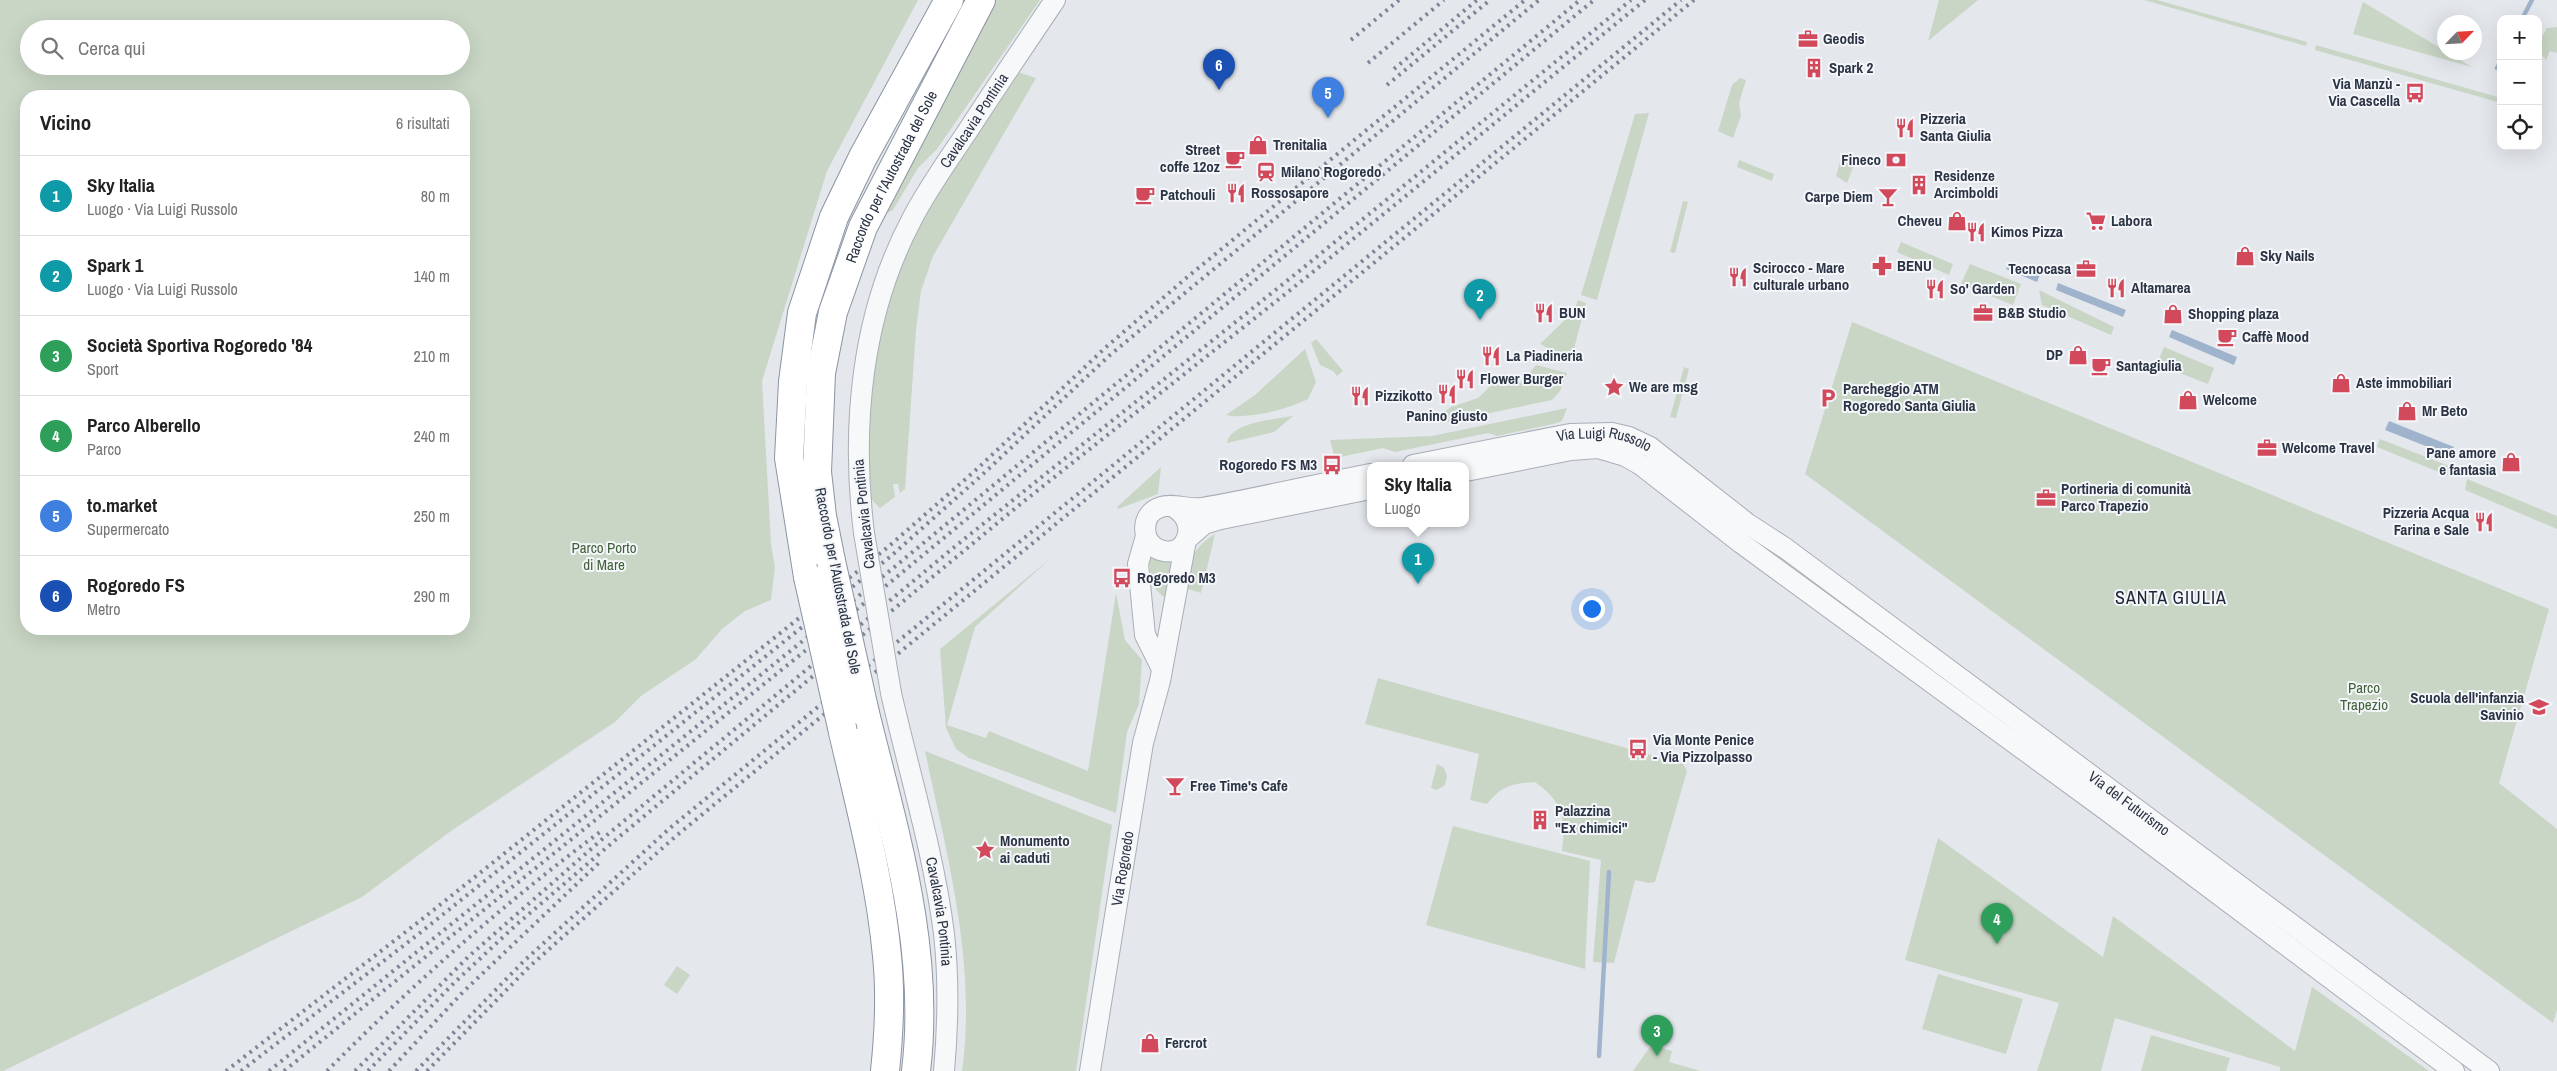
<!DOCTYPE html>
<html lang="it">
<meta charset="utf-8">
<style>
body{margin:0;font-family:"Archivo Narrow",sans-serif;background:#f2f2f2;color:#222}
.controls{position:absolute;right:15px;top:15px;display:grid;overflow:hidden;border-radius:10px;box-shadow:0 5px 20px #0002}
.controls button{width:45px;height:45px;display:grid;place-items:center;padding:0;border:0;border-bottom:1px solid #e0e0e0;background:#fff;color:#222;font:25px sans-serif}
.compass{position:absolute;left:2437px;top:15px;width:45px;height:45px;border-radius:50%;background:#fff;box-shadow:0 5px 20px #0002;rotate:65deg}
.you{position:absolute;left:1591px;top:608px;width:18px;height:18px;margin:-12px;border:4px solid #fff;border-radius:50%;background:#1a73e8;box-shadow:0 0 0 8px #1a73e833}
.badge{display:grid;place-items:center;width:32px;height:32px;border-radius:50%;background:#d1495b;color:#fff;font-size:16px;font-weight:700}
.pin{position:absolute;translate:-50% -41px;filter:drop-shadow(0 1px 2px #0008)}
.pin::after{content:'';position:absolute;top:26px;width:18px;height:15px;background:inherit;clip-path:polygon(0 0,100% 0,50% 100%)}
.popup{position:absolute;left:1367px;top:462px;width:102px;height:65px;box-sizing:border-box;display:grid;place-content:center;border-radius:10px;background:#fff;filter:drop-shadow(0 1px 4px #0005);font-size:16px;white-space:nowrap;color:#767676}
.popup b{font-size:19px;color:#222}
.popup::after{content:'';position:absolute;left:50%;top:100%;margin-left:-10px;border:10px solid transparent;border-top-color:#fff}
.list{margin:0;padding:0;list-style:none}
h2{display:flex;justify-content:space-between;align-items:center;height:65px;margin:0;padding:0 20px;font-size:21px}
h2 small{font-size:16px;font-weight:400;color:#767676}
.list li{display:grid;grid-template-columns:32px 1fr auto;gap:15px;align-items:center;box-sizing:border-box;height:80px;padding:0 20px;border-top:1px solid #e0e0e0}
.list b{display:block;font-size:19px;white-space:nowrap}
.list p{margin:0;font-size:16px;white-space:nowrap;color:#767676}
.list em{font-size:16px;font-style:normal;color:#767676}
.icon{flex:none;width:28px;height:28px;fill:none;stroke:currentColor;stroke-width:2;stroke-linecap:round;stroke-linejoin:round}
.map{position:relative;flex:none;width:2557px;height:1071px;overflow:hidden}
.search{position:absolute;background:#fff;box-shadow:0 5px 20px #0002;left:20px;top:20px;width:450px;height:55px;display:flex;align-items:center;gap:12px;box-sizing:border-box;padding:0 18px;border-radius:28px;color:#767676;font-size:19px}
.panel{position:absolute;background:#fff;box-shadow:0 5px 20px #0002;left:20px;top:90px;width:450px;height:545px;border-radius:20px}
.map>svg:first-child{display:block}
.green{fill:#c9d6c5;fill-rule:evenodd}
.water{fill:#9fb4cc}
.lines{fill:none;stroke-linecap:round;stroke-linejoin:round}
.stream{stroke:#9fb4cc;stroke-width:4.5}
.tertiary-casing{stroke:#a9aeb7;stroke-width:22}
.trunk-casing{stroke:#8b94a3;stroke-width:30}
.tertiary{stroke:#f7f8fa;stroke-width:20}
.trunk{stroke:#fff;stroke-width:28}
.rail{stroke:#7d8696;stroke-width:4;stroke-dasharray:2.5 5;stroke-linecap:butt}
.tertiary-bridge-casing{stroke:#a9aeb7;stroke-width:22;stroke-linecap:butt}
.trunk-bridge-casing{stroke:#8b94a3;stroke-width:30;stroke-linecap:butt}
.tertiary-bridge{stroke:#f7f8fa;stroke-width:20}
.trunk-bridge{stroke:#fff;stroke-width:28}
.labels{text-anchor:middle;stroke-width:4;stroke-linejoin:round;paint-order:stroke}
.poi-label{font-size:15px;font-weight:bold;fill:#2b3445;stroke:#f4f6f9;text-anchor:start}
.street-label{font-size:15px;fill:#2b3445;stroke:#f4f6f9}
.park-label{font-size:15px;fill:#3f6138;stroke:#f4f6f9}
.quarter-label{font-size:18px;letter-spacing:1px;fill:#1d2536;stroke:#f4f6f9}
</style>
<div class="map">
<svg width="2557" height="1071" viewBox="0 0 2557 1071">
<rect width="100%" height="100%" fill="#e4e7ec"/>
<path class="green" d="M0,0H918L827,171L762,381L771,544L775,567L771,600L745,611L722,629L696,659L641,696L615,722L451,831L362,897L3,1071H0ZM29,29H461V66H29ZM26,96H464V629H26Z
M989,0H1040L937,149L918,168L893,210L878,218Z
M1939,0H1978L1928,41Z
M2144,0H2157L2307,42L2306,46Z
M2363,2L2472,67L2353,34Z
M2557,27V53L2550,51L2546,60L2538,51L2539,42L2547,28Z
M2316,45L2501,98V103L2315,50Z
M1018,72L1036,78L933,256L921,291L916,330L905,489L900,493L898,484H893L895,497L880,508L870,498L865,445L870,374L887,298L916,232L942,183Z
M1740,78L1746,80L1739,103L1741,116L1733,138L1718,131L1732,85Z
M1649,113L1597,300L1581,295L1635,114Z
M1842,155L1856,159L1847,183L1836,176Z
M1739,160L1774,174L1772,181L1737,167Z
M1683,201L1688,202L1675,253L1670,252Z
M1901,242L1953,264L1949,275L1897,252Z
M1970,264L2021,284L2013,305L1961,284Z
M2039,290L2114,327L2111,335L2042,305Z
M1578,300L1586,303L1571,360L1540,344L1574,311Z
M1852,322L2549,609L2499,783L2557,829V1010L2553,1023L1805,474Z
M1316,339L1343,371L1337,376L1333,371L1320,365L1311,343Z
M2164,347L2214,368L2208,384L2157,364Z
M1305,349L1316,382L1308,399C1289,409 1246,420 1226,415L1255,395Z
M1536,365L1567,373L1560,391L1552,400L1442,423L1431,422L1451,407L1478,398L1504,373L1521,383Z
M1684,367L1689,369L1676,418L1670,417Z
M1567,408L1562,421L1553,424L1497,436L1488,433L1395,452L1383,448L1335,458L1330,440L1432,436Z
M1293,416L1274,432L1227,443C1230,422 1276,419 1293,416Z
M2380,439L2454,468L2451,477L2377,447Z
M1161,467L1158,494L1118,509L1117,507Z
M2467,479L2557,516V529L2465,490Z
M1215,534L1201,593L1188,589C1182,566 1196,545 1215,534Z
M1149,557L1160,561L1171,560L1166,598C1151,590 1150,573 1149,557Z
M1050,559L975,627L947,725L986,738L989,731L1088,771L1116,593L1125,640L1142,660L1139,704L1127,732L1116,813L969,758L956,749L946,728L940,649Z
M1378,678L1683,764L1687,771L1655,882L1648,883L1635,880L1614,963L1593,962L1601,860L1562,851C1566,818 1563,802 1535,782C1511,784 1503,785 1487,804L1470,800L1479,754L1365,724Z
M925,751L1112,825L1076,1071H962C977,963 947,856 925,751Z
M1437,764L1444,768L1447,776L1445,785L1437,790L1431,788Z
M1453,826L1590,861L1585,969L1426,925Z
M1938,838L2103,957L2113,916L2295,1051L2312,987L2429,1071H2280V1067L2115,1018L2101,1071H2037L2059,1003L1905,960Z
M677,966L690,975L677,994L664,985Z
M1938,974L2023,999L2006,1054L1922,1029Z
M2151,1035L2230,1058L2226,1071H2141Z
M1655,1046L1672,1051L1669,1062L1701,1071H1633L1650,1047Z"/>
<path class="water" d="M2008,262L2040,275L2037,282L2006,269Z
M2058,283L2126,310L2123,317L2056,290Z
M2172,330L2237,357L2234,365L2169,337Z
M2389,421L2454,447L2451,456L2385,430Z"/>
<g class="lines">
<path class="stream" d="M2522,19L2532,0
M2497,68L2501,61
M1599,1056L1609,872"/>
<defs>
<g id="tertiary">
<path id="s1" d="M1413,465L1570,434L1612,433L1629,437L1650,447L1748,524L1785,548L2489,1071"/>
<path d="M1466,471L1571,450L1598,448L1625,456L1641,465L1741,543L2106,810L2454,1071"/>
<path d="M1175,508C1200,523 1187,559 1160,550C1140,543 1140,513 1161,507C1173,503 1188,510 1202,508C1259,498 1314,485 1370,474"/>
<path id="s2" d="M864,533C851,427 861,315 912,219C928,188 949,159 969,129C997,86 1026,43 1055,0"/>
<path d="M1146,536L1138,564L1145,635L1161,667"/>
<path d="M1187,539L1204,524L1221,519L1370,489"/>
<path id="s3" d="M891,693C909,772 934,854 944,934C949,979 948,1026 944,1071"/>
<path id="s4" d="M1090,1071L1143,743L1160,681L1186,540"/>
</g>
<g id="trunk">
<path id="s5" d="M831,561L822,516L817,472L821,373L833,312L863,227L981,0"/>
<path d="M808,577L789,458L793,382L802,313L834,217L863,157L949,0"/>
<path d="M865,713C894,831 931,948 916,1071"/>
<path d="M843,732C860,806 880,880 887,956C891,994 889,1033 885,1071"/>
</g>
</defs>
<use href="#tertiary" class="tertiary-casing"/>
<use href="#trunk" class="trunk-casing"/>
<use href="#tertiary" class="tertiary"/>
<use href="#trunk" class="trunk"/>
<path class="rail" d="M1351,40L1399,0
M1368,63L1444,0
M1394,69L1477,0
M1387,85L1490,0
M226,1071L421,920L888,547L977,469L1105,348L1185,279L1525,0
M241,1071L416,936L891,556L982,475L1110,355L1539,0
M269,1071L892,569L1580,0
M284,1071L893,580L1594,0
M327,1071C412,985 503,904 600,832
M355,1071L468,957L607,835L958,544L1303,268L1631,0
M368,1071L455,982L516,925L613,842L1018,506L1308,276L1645,0
M389,1071L463,992L602,860
M416,1071L524,961L670,828L1681,0
M427,1071L529,967L676,836L1694,0"/>
<defs>
<path id="tertiary-bridge" d="M864,533L891,693"/>
<path id="trunk-bridge" d="M831,561L865,713
M808,577L843,732"/>
</defs>
<use href="#tertiary-bridge" class="tertiary-bridge-casing"/>
<use href="#trunk-bridge" class="trunk-bridge-casing"/>
<use href="#tertiary-bridge" class="tertiary-bridge"/>
<use href="#trunk-bridge" class="trunk-bridge"/>
</g>
<defs>
<symbol id="office-bare" viewBox="-9 -9 18 18"><path d="M-6-3h4V-5.5h4V-3h4V5H-6ZM-1-4.5V-3h2v-1.5ZM-6 0V1H6V0Z" fill="#d1495b" stroke="#f4f6f9" stroke-width="2.5" paint-order="stroke"/></symbol>
<symbol id="building-bare" viewBox="-9 -9 18 18"><path d="M-4-6H4V6H1V3H-1V6H-4ZM-2.5-4.3h1.7v1.8h-1.7ZM.8-4.3h1.7v1.8H.8ZM-2.5-1h1.7V.8h-1.7ZM.8-1h1.7V.8H.8Z" fill="#d1495b" stroke="#f4f6f9" stroke-width="2.5" paint-order="stroke"/></symbol>
<symbol id="bus-bare" viewBox="-9 -9 18 18"><path d="M-5-6H5V4H4V6H2V4H-2V6H-4V4H-5ZM-3.5-4V0h7V-4ZM-3.5 1.2v1.5H-2V1.2ZM2 1.2v1.5H3.5V1.2Z" fill="#d1495b" stroke="#f4f6f9" stroke-width="2.5" paint-order="stroke"/></symbol>
<symbol id="restaurant-bare" viewBox="-9 -9 18 18"><path d="M-5-6h1v4h1v-4h1v4h1v-4h1v5L-1.5 .5V6h-2V.5L-5-1ZM5-6V6H3V1.5H1.5Q1.5-4 5-6Z" fill="#d1495b" stroke="#f4f6f9" stroke-width="2.5" paint-order="stroke"/></symbol>
<symbol id="shop-bare" viewBox="-9 -9 18 18"><path d="M-5-2.5h2.3a2.7 3.5 0 0 1 5.4 0H5L5.5 6h-11ZM-1.5-2.5h3a1.5 2.3 0 0 0-3 0Z" fill="#d1495b" stroke="#f4f6f9" stroke-width="2.5" paint-order="stroke"/></symbol>
<symbol id="cafe-bare" viewBox="-9 -9 18 18"><path d="M-5.5-4.5H6V0H3Q3 3.5 0 3.5H-2.5Q-5.5 3.5-5.5 0ZM3-3.2v2h1.7v-2ZM-6 4.5H4V6H-6Z" fill="#d1495b" stroke="#f4f6f9" stroke-width="2.5" paint-order="stroke"/></symbol>
<symbol id="bank-bare" viewBox="-9 -9 18 18"><path d="M-6-4H6V4H-6ZM0-2.3a2.3 2.3 0 1 0 0 4.6a2.3 2.3 0 1 0 0-4.6Z" fill="#d1495b" stroke="#f4f6f9" stroke-width="2.5" paint-order="stroke"/></symbol>
<symbol id="station-bare" viewBox="-9 -9 18 18"><path d="M-3-6H3Q5-6 5-4V2Q5 4 3 4L4.5 6H3L1.5 4h-3L-3 6H-4.5L-3 4Q-5 4-5 2V-4Q-5-6-3-6ZM-3.5-4v3h7v-3ZM-3.5 1v1.5H-2V1ZM2 1v1.5H3.5V1Z" fill="#d1495b" stroke="#f4f6f9" stroke-width="2.5" paint-order="stroke"/></symbol>
<symbol id="bar-bare" viewBox="-9 -9 18 18"><path d="M-6-5H6L.8 .8V4.5H3.5V6h-7V4.5H-.8V.8Z" fill="#d1495b" stroke="#f4f6f9" stroke-width="2.5" paint-order="stroke"/></symbol>
<symbol id="supermarket-bare" viewBox="-9 -9 18 18"><path d="M-6-5.5h2.5l.6 2H6L4.5 2H-2.5L-4.4-4H-6ZM-1.5 3.2a1.3 1.3 0 1 0 .1 0ZM3 3.2a1.3 1.3 0 1 0 .1 0Z" fill="#d1495b" stroke="#f4f6f9" stroke-width="2.5" paint-order="stroke"/></symbol>
<symbol id="pharmacy-bare" viewBox="-9 -9 18 18"><path d="M-2-6h4v4h4v4h-4v4h-4v-4h-4v-4h4Z" fill="#d1495b" stroke="#f4f6f9" stroke-width="2.5" paint-order="stroke"/></symbol>
<symbol id="sight-bare" viewBox="-9 -9 18 18"><path d="M0-6L1.8-2.2L6-1.7L2.9 1.2L3.7 5.4L0 3.3L-3.7 5.4L-2.9 1.2L-6-1.7L-1.8-2.2Z" fill="#d1495b" stroke="#f4f6f9" stroke-width="2.5" paint-order="stroke"/></symbol>
<symbol id="parking-bare" viewBox="-9 -9 18 18"><path d="M-3.5-5.5H1a3.5 3.5 0 0 1 0 7H-1V5.5H-3.5ZM-1-3.4V-.6H.8a1.4 1.4 0 0 0 0-2.8Z" fill="#d1495b" stroke="#f4f6f9" stroke-width="2.5" paint-order="stroke"/></symbol>
<symbol id="school-bare" viewBox="-9 -9 18 18"><path d="M0-5L7-2L0 1L-7-2ZM-4 1L0 2.5L4 1V4Q0 6-4 4Z" fill="#d1495b" stroke="#f4f6f9" stroke-width="2.5" paint-order="stroke"/></symbol>
</defs>
<g fill-rule="evenodd">
<use href="#office-bare" x="1794" y="25" width="28" height="28"/>
<use href="#building-bare" x="1800" y="54" width="28" height="28"/>
<use href="#bus-bare" x="2401" y="79" width="28" height="28"/>
<use href="#restaurant-bare" x="1891" y="114" width="28" height="28"/>
<use href="#shop-bare" x="1244" y="131" width="28" height="28"/>
<use href="#cafe-bare" x="1221" y="145" width="28" height="28"/>
<use href="#bank-bare" x="1882" y="146" width="28" height="28"/>
<use href="#station-bare" x="1252" y="158" width="28" height="28"/>
<use href="#building-bare" x="1905" y="171" width="28" height="28"/>
<use href="#restaurant-bare" x="1222" y="179" width="28" height="28"/>
<use href="#cafe-bare" x="1131" y="181" width="28" height="28"/>
<use href="#bar-bare" x="1874" y="183" width="28" height="28"/>
<use href="#shop-bare" x="1943" y="207" width="28" height="28"/>
<use href="#supermarket-bare" x="2082" y="207" width="28" height="28"/>
<use href="#restaurant-bare" x="1962" y="218" width="28" height="28"/>
<use href="#shop-bare" x="2231" y="242" width="28" height="28"/>
<use href="#pharmacy-bare" x="1868" y="252" width="28" height="28"/>
<use href="#office-bare" x="2072" y="255" width="28" height="28"/>
<use href="#restaurant-bare" x="1724" y="263" width="28" height="28"/>
<use href="#restaurant-bare" x="2102" y="274" width="28" height="28"/>
<use href="#restaurant-bare" x="1921" y="275" width="28" height="28"/>
<use href="#restaurant-bare" x="1530" y="299" width="28" height="28"/>
<use href="#office-bare" x="1969" y="299" width="28" height="28"/>
<use href="#shop-bare" x="2159" y="300" width="28" height="28"/>
<use href="#cafe-bare" x="2213" y="323" width="28" height="28"/>
<use href="#shop-bare" x="2064" y="341" width="28" height="28"/>
<use href="#restaurant-bare" x="1477" y="342" width="28" height="28"/>
<use href="#cafe-bare" x="2087" y="352" width="28" height="28"/>
<use href="#restaurant-bare" x="1451" y="365" width="28" height="28"/>
<use href="#shop-bare" x="2327" y="369" width="28" height="28"/>
<use href="#sight-bare" x="1600" y="373" width="28" height="28"/>
<use href="#restaurant-bare" x="1433" y="380" width="28" height="28"/>
<use href="#restaurant-bare" x="1346" y="382" width="28" height="28"/>
<use href="#parking-bare" x="1814" y="384" width="28" height="28"/>
<use href="#shop-bare" x="2174" y="386" width="28" height="28"/>
<use href="#shop-bare" x="2393" y="397" width="28" height="28"/>
<use href="#office-bare" x="2253" y="434" width="28" height="28"/>
<use href="#shop-bare" x="2497" y="448" width="28" height="28"/>
<use href="#bus-bare" x="1318" y="451" width="28" height="28"/>
<use href="#office-bare" x="2032" y="484" width="28" height="28"/>
<use href="#restaurant-bare" x="2470" y="508" width="28" height="28"/>
<use href="#bus-bare" x="1108" y="564" width="28" height="28"/>
<use href="#school-bare" x="2525" y="693" width="28" height="28"/>
<use href="#bus-bare" x="1624" y="735" width="28" height="28"/>
<use href="#bar-bare" x="1161" y="772" width="28" height="28"/>
<use href="#building-bare" x="1526" y="806" width="28" height="28"/>
<use href="#sight-bare" x="971" y="836" width="28" height="28"/>
<use href="#shop-bare" x="1136" y="1029" width="28" height="28"/>
</g>
<g class="labels">
<g class="poi-label">
<text x="1823" y="44">Geodis</text>
<text x="1829" y="73">Spark 2</text>
<text x="2400" y="89" text-anchor="end">Via Manzù -<tspan x="2400" dy="17">Via Cascella</tspan></text>
<text x="1920" y="124">Pizzeria<tspan x="1920" dy="17">Santa Giulia</tspan></text>
<text x="1273" y="150">Trenitalia</text>
<text x="1220" y="155" text-anchor="end">Street<tspan x="1220" dy="17">coffe 12oz</tspan></text>
<text x="1881" y="165" text-anchor="end">Fineco</text>
<text x="1281" y="177">Milano Rogoredo</text>
<text x="1934" y="181">Residenze<tspan x="1934" dy="17">Arcimboldi</tspan></text>
<text x="1251" y="198">Rossosapore</text>
<text x="1160" y="200">Patchouli</text>
<text x="1873" y="202" text-anchor="end">Carpe Diem</text>
<text x="1942" y="226" text-anchor="end">Cheveu</text>
<text x="2111" y="226">Labora</text>
<text x="1991" y="237">Kimos Pizza</text>
<text x="2260" y="261">Sky Nails</text>
<text x="1897" y="271">BENU</text>
<text x="1753" y="273">Scirocco - Mare<tspan x="1753" dy="17">culturale urbano</tspan></text>
<text x="2071" y="274" text-anchor="end">Tecnocasa</text>
<text x="2131" y="293">Altamarea</text>
<text x="1950" y="294">So' Garden</text>
<text x="1559" y="318">BUN</text>
<text x="1998" y="318">B&amp;B Studio</text>
<text x="2188" y="319">Shopping plaza</text>
<text x="2242" y="342">Caffè Mood</text>
<text x="2063" y="360" text-anchor="end">DP</text>
<text x="1506" y="361">La Piadineria</text>
<text x="2116" y="371">Santagiulia</text>
<text x="1480" y="384">Flower Burger</text>
<text x="2356" y="388">Aste immobiliari</text>
<text x="1629" y="392">We are msg</text>
<text x="1843" y="394">Parcheggio ATM<tspan x="1843" dy="17">Rogoredo Santa Giulia</tspan></text>
<text x="1375" y="401">Pizzikotto</text>
<text x="2203" y="405">Welcome</text>
<text x="2422" y="416">Mr Beto</text>
<text x="1447" y="421" text-anchor="middle">Panino giusto</text>
<text x="2282" y="453">Welcome Travel</text>
<text x="2496" y="458" text-anchor="end">Pane amore<tspan x="2496" dy="17">e fantasia</tspan></text>
<text x="1317" y="470" text-anchor="end">Rogoredo FS M3</text>
<text x="2061" y="494">Portineria di comunità<tspan x="2061" dy="17">Parco Trapezio</tspan></text>
<text x="2469" y="518" text-anchor="end">Pizzeria Acqua<tspan x="2469" dy="17">Farina e Sale</tspan></text>
<text x="1137" y="583">Rogoredo M3</text>
<text x="2524" y="703" text-anchor="end">Scuola dell'infanzia<tspan x="2524" dy="17">Savinio</tspan></text>
<text x="1653" y="745">Via Monte Penice<tspan x="1653" dy="17">- Via Pizzolpasso</tspan></text>
<text x="1190" y="791">Free Time's Cafe</text>
<text x="1555" y="816">Palazzina<tspan x="1555" dy="17">"Ex chimici"</tspan></text>
<text x="1000" y="846">Monumento<tspan x="1000" dy="17">ai caduti</tspan></text>
<text x="1165" y="1048">Fercrot</text>
</g>
<g class="street-label">
<text dy="5" stroke="none"><textPath href="#s2" startOffset="439">Cavalcavia Pontinia</textPath></text>
<text dy="5" stroke="none"><textPath href="#s5" startOffset="399">Raccordo per l'Autostrada del Sole</textPath></text>
<text dy="5" stroke="none"><textPath href="#s1" startOffset="195">Via Luigi Russolo</textPath></text>
<text transform="translate(864 514) rotate(-96)" y="5">Cavalcavia Pontinia</text>
<text transform="translate(838 581) rotate(79)" y="5">Raccordo per l'Autostrada del Sole</text>
<text dy="5" stroke="none"><textPath href="#s1" startOffset="840">Via del Futurismo</textPath></text>
<text dy="5" stroke="none"><textPath href="#s4" startOffset="205">Via Rogoredo</textPath></text>
<text dy="5" stroke="none"><textPath href="#s3" startOffset="224">Cavalcavia Pontinia</textPath></text>
</g>
<g class="park-label">
<text x="604" y="553">Parco Porto<tspan x="604" dy="17">di Mare</tspan></text>
<text x="2364" y="693">Parco<tspan x="2364" dy="17">Trapezio</tspan></text>
</g>
<g class="quarter-label">
<text x="2171" y="604">SANTA GIULIA</text>
</g>
</g>
</svg>
<div class="controls">
<button>+</button>
<button>−</button>
<button><svg class="icon" aria-label="locate" viewBox="0 0 24 24"><circle cx="12" cy="12" r="6"/><path d="M12 2v4M12 18v4M2 12h4M18 12h4"/></svg></button>
</div>
<svg class="compass" viewBox="-18 -18 36 36"><path d="M0-13l5 13h-10z" fill="#e53935"/><path d="M0 13l5-13h-10z" fill="#767676"/></svg>
<div class="you"></div>
<div class="pin badge" style="left:1418px;top:584px;background:#0f9aa8">1</div>
<div class="popup"><b>Sky Italia</b>Luogo</div>
<div class="pin badge" style="left:1480px;top:320px;background:#0f9aa8">2</div>
<div class="pin badge" style="left:1657px;top:1056px;background:#2e9e5b">3</div>
<div class="pin badge" style="left:1997px;top:944px;background:#2e9e5b">4</div>
<div class="pin badge" style="left:1328px;top:118px;background:#3f7fe0">5</div>
<div class="pin badge" style="left:1219px;top:90px;background:#1a4fb4">6</div>
<div class="search"><svg class="icon" aria-label="search" viewBox="0 0 24 24"><circle cx="10" cy="10" r="6"/><path d="M15 15l6 6"/></svg>Cerca qui</div>
<section class="panel">
<h2>Vicino<small>6 risultati</small></h2>
<ul class="list">
<li><span class="badge" style="background:#0f9aa8">1</span><div><b>Sky Italia</b><p>Luogo · Via Luigi Russolo</p></div><em>80 m</em></li>
<li><span class="badge" style="background:#0f9aa8">2</span><div><b>Spark 1</b><p>Luogo · Via Luigi Russolo</p></div><em>140 m</em></li>
<li><span class="badge" style="background:#2e9e5b">3</span><div><b>Società Sportiva Rogoredo '84</b><p>Sport</p></div><em>210 m</em></li>
<li><span class="badge" style="background:#2e9e5b">4</span><div><b>Parco Alberello</b><p>Parco</p></div><em>240 m</em></li>
<li><span class="badge" style="background:#3f7fe0">5</span><div><b>to.market</b><p>Supermercato</p></div><em>250 m</em></li>
<li><span class="badge" style="background:#1a4fb4">6</span><div><b>Rogoredo FS</b><p>Metro</p></div><em>290 m</em></li>
</ul>
</section>
</div>
